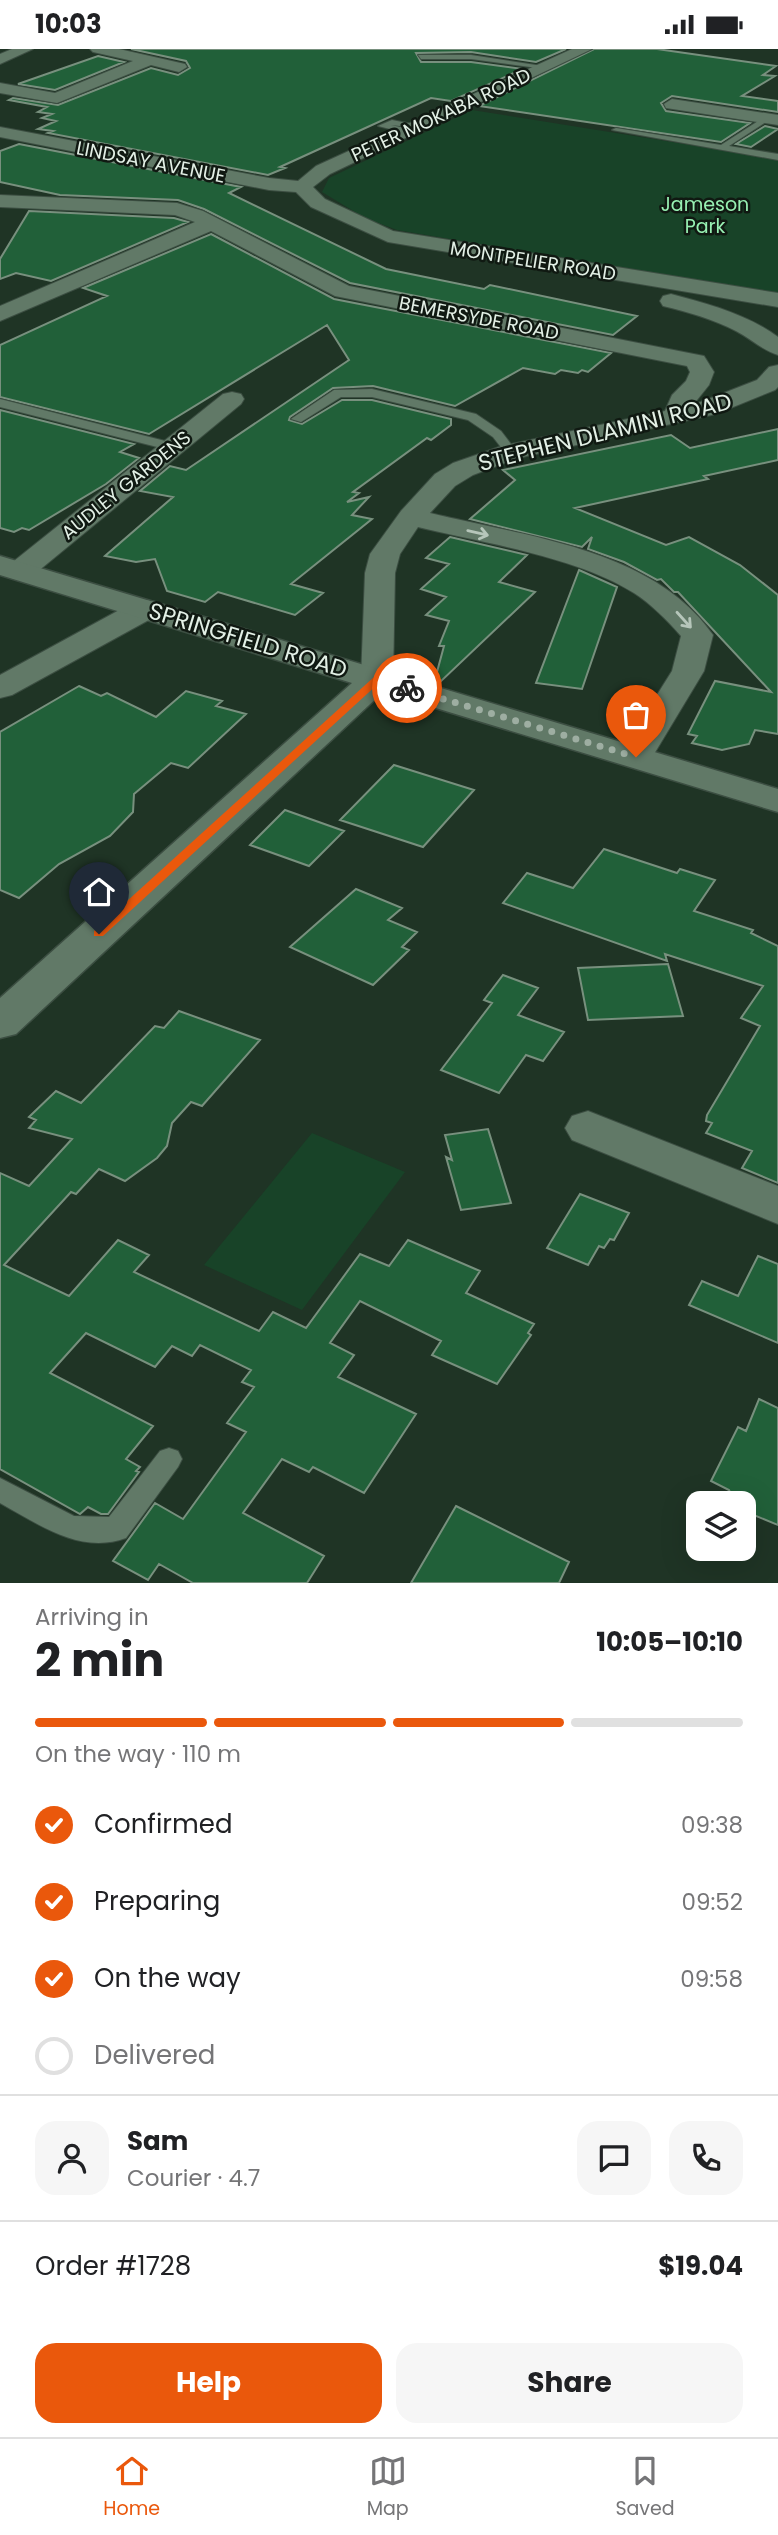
<!DOCTYPE html>
<meta charset="utf-8">
<style>
:root{--surface:#fff;--page:#f6f6f6;--text:#202124;--muted:#757577;--line:#e0e0e0;--accent:#ea580c}
body{margin:0;font-family:Poppins,sans-serif;background:var(--page);color:var(--text);height:100vh;display:flex;flex-direction:column;font-size:26px;white-space:nowrap}
*{box-sizing:border-box;margin:0}
p{font-size:23px;color:var(--muted)}
.icon{flex:none;width:38px;height:38px;fill:none;stroke:currentColor;stroke-width:2;stroke-linecap:round;stroke-linejoin:round}
.map{position:relative;height:1534px;overflow:hidden}
.side{display:flex;flex-direction:column;background:var(--surface);flex:1}
.side>*{flex:none}
.fabs{position:absolute;left:686px;top:1442px;display:grid;gap:14px}
.fabs a{display:grid;place-items:center;width:70px;height:70px;border-radius:14px;background:var(--surface);box-shadow:0 7px 28px #0002;font-size:35px}
.pin{position:absolute;display:grid;place-items:center;width:60px;height:60px;color:#fff;margin:-72px -30px;border-radius:50% 50% 50% 0;rotate:-45deg;box-shadow:0 0 7px #0007}
.pin .icon{rotate:45deg}
.courier{position:absolute;display:grid;place-items:center;width:70px;height:70px;margin:-35px;border:5px solid #ea580c;border-radius:50%;background:#fff;color:#222;box-shadow:0 2px 9px #0007}
.head em{font-style:normal;font-weight:700}
.head div{display:flex;flex-direction:column-reverse}
.head{display:flex;align-items:center;justify-content:space-between;height:119px;padding:0 35px}
h1{font-size:46px;font-weight:700;line-height:52px}
.bar{display:grid;grid-template-columns:repeat(4,1fr);gap:10px 7px;align-content:center;height:84px;padding:0 35px}
.bar i{height:9px;border-radius:5px;background:var(--line)}
.bar .current{background:var(--accent)}
.bar p{grid-column:span 4}
.line{display:flex;align-items:center;gap:18px;padding:0 35px;border-top:2px solid var(--line)}
.line div{flex:1}
.round{display:grid;place-items:center;flex:none;width:74px;height:74px;border-radius:21px;background:var(--page)}
ol{padding:0 35px;list-style:none}
li{display:flex;align-items:center;gap:21px;height:77px}
li p{margin-inline-start:auto}
li .icon{padding:7px;border-radius:50%;background:var(--accent);color:#fff;stroke-width:4}
li:last-child{color:var(--muted)}
li i{width:38px;height:38px;border:4px solid var(--line);border-radius:50%}
.cta{display:flex;gap:14px;margin-top:auto;padding:14px 35px}
.cta a{flex:1;height:80px;border-radius:21px;background:var(--accent);color:#fff;font-size:28px;font-weight:700;line-height:80px;text-align:center}
.cta a+a{background:var(--page);color:var(--text)}
.status{display:flex;justify-content:space-between;align-items:center;height:49px;padding:0 35px;background:var(--surface);direction:ltr}
.status svg{height:19px;fill:currentColor}
.dock{display:flex;justify-content:space-around;align-items:center;height:98px;border-top:2px solid var(--line);background:var(--surface);font-size:19px;color:var(--muted)}
.dock a{display:grid;justify-items:center;gap:4px}
.dock .current{color:var(--accent)}
.map>svg:first-child{display:block}
.green{fill:#184328}
.building{fill:#216039;stroke:#78907e;stroke-width:2}
.lines{fill:none;stroke-linecap:round;stroke-linejoin:round}
.lane-casing{stroke:#3c4e42;stroke-width:2}
.street-casing{stroke:#3c4e42;stroke-width:2}
.secondary-casing{stroke:#3c4e42;stroke-width:3}
.lane{fill:#617967;fill-rule:evenodd}
.street{fill:#617967;fill-rule:evenodd}
.secondary{fill:#617967;fill-rule:evenodd}
.oneway{stroke:#b6c6ba}
.route{fill:#ea580c}
.done{stroke:#9eaea2;stroke-width:7;stroke-dasharray:0 12.6}
.labels{text-anchor:middle;dominant-baseline:central;stroke-width:5;stroke-linejoin:round;paint-order:stroke}
.far-street-label{font-size:19px;fill:#e3f0e6;stroke:#101912}
.far-park-label{font-size:19px;fill:#97f0b2;stroke:#101912}
.street-label{font-size:23px;fill:#e3f0e6;stroke:#101912}
</style>
<div class="status"><b>10:03</b><svg viewBox="0 0 49 12"><path d="M0 12V9h3v3zM5 12V6h3v6zM10 12V3h3v9zM15 12V0h3v12zM26 1h20v11H26zM47 4h2v5h-2z"/></svg></div>
<div class="map">
<svg width="778" height="1534" viewBox="0 0 778 1534">
<rect width="100%" height="100%" fill="#1f3425"/>
<path class="green" d="M 472,61 L 778,110 L 778,246 L 397,181 L 365,169 L 322,143 L 329,129 Z
M 312,1084 L 405,1123 L 302,1261 L 204,1216 Z"/>
<path class="building" d="M 131,0 L 566,0 L 536,13 L 471,3 L 416,4 L 421,13 L 471,13 L 523,20 L 451,52 L 431,49 L 280,118 L 285,119 L 268,126 L 48,84 L 53,82 L 38,80 L 56,72 L 42,69 L 52,65 L 38,63 L 47,58 L 9,51 L 13,49 L 58,56 L 151,19 L 178,26 L 190,19 L 186,12 Z
M 594,0 L 657,0 L 776,17 L 763,26 L 775,27 L 742,47 L 778,52 L 778,63 L 672,47 L 661,54 L 666,62 L 750,74 L 721,93 L 479,57 Z
M 98,7 L 124,13 L 55,41 L 18,35 Z
M 765,77 L 778,80 L 751,98 L 736,95 Z
M 19,95 L 241,138 L 229,144 L 386,220 L 484,240 L 490,236 L 637,267 L 613,286 L 350,234 L 204,160 L 178,151 L 60,146 L 0,133 L 0,102 Z
M 29,162 L 174,169 L 188,173 L 51,232 L 16,224 L 0,230 L 0,210 Z
M 211,185 L 334,250 L 611,304 L 588,323 L 582,321 L 578,324 L 561,321 L 555,325 L 523,319 L 455,357 L 373,337 L 333,339 L 290,368 L 289,371 L 302,375 L 342,351 L 372,351 L 451,370 L 451,376 L 431,391 L 427,389 L 353,443 L 359,444 L 347,453 L 369,448 L 352,466 L 372,470 L 291,535 L 323,544 L 295,566 L 218,543 L 205,553 L 167,542 L 155,510 L 136,513 L 105,507 L 173,448 L 140,442 L 170,417 L 186,421 L 349,311 L 327,276 L 149,385 L 0,348 L 0,296 L 107,247 L 83,239 Z
M 0,361 L 134,395 L 120,403 L 139,409 L 106,435 L 29,481 L 22,479 L 14,483 L 0,479 Z
M 778,380 L 778,411 L 704,427 L 708,430 L 575,459 L 666,496 L 689,488 L 740,516 L 778,546 L 778,685 L 755,681 L 749,695 L 722,701 L 692,694 L 697,687 L 688,685 L 715,632 L 771,643 L 678,543 L 674,543 L 661,530 L 657,531 L 624,513 L 588,500 L 592,488 L 582,498 L 470,470 L 515,431 L 503,421 L 671,386 L 690,399 Z
M 450,488 L 527,506 L 499,533 L 535,543 L 438,635 L 434,634 L 444,597 L 439,597 L 449,572 L 426,566 L 446,548 L 421,540 L 449,515 L 426,509 Z
M 579,521 L 617,538 L 582,640 L 536,634 Z
M 79,637 L 101,647 L 107,644 L 156,668 L 186,642 L 222,652 L 216,657 L 246,665 L 188,719 L 171,714 L 134,745 L 133,763 L 110,787 L 59,815 L 19,849 L 0,841 L 0,683 Z
M 394,716 L 474,741 L 423,798 L 340,771 Z
M 285,761 L 344,782 L 309,817 L 250,796 Z
M 604,800 L 677,824 L 680,820 L 715,831 L 694,862 L 753,881 L 751,884 L 778,897 L 778,1134 L 742,1119 L 752,1102 L 706,1084 L 712,1074 L 706,1072 L 707,1066 L 760,977 L 741,969 L 763,937 L 665,905 L 667,912 L 503,854 L 527,824 L 573,839 Z
M 356,840 L 402,859 L 388,871 L 417,883 L 402,898 L 409,901 L 373,936 L 290,898 Z
M 668,915 L 683,967 L 588,971 L 578,919 Z
M 503,926 L 538,939 L 518,966 L 564,983 L 543,1012 L 526,1006 L 499,1044 L 441,1021 L 492,954 L 484,951 Z
M 179,962 L 260,991 L 202,1057 L 191,1053 L 172,1074 L 167,1097 L 157,1109 L 125,1132 L 99,1120 L 76,1145 L 71,1143 L 4,1216 L 69,1247 L 118,1191 L 149,1206 L 134,1223 L 259,1282 L 273,1263 L 306,1279 L 360,1205 L 389,1217 L 408,1191 L 480,1222 L 466,1244 L 534,1275 L 528,1284 L 531,1286 L 497,1335 L 432,1306 L 441,1292 L 360,1252 L 330,1294 L 354,1306 L 338,1328 L 416,1365 L 364,1444 L 313,1418 L 309,1423 L 282,1410 L 243,1464 L 324,1507 L 307,1534 L 193,1534 L 159,1515 L 148,1531 L 113,1512 L 155,1454 L 183,1470 L 246,1383 L 227,1374 L 254,1338 L 242,1333 L 251,1321 L 200,1296 L 192,1307 L 172,1297 L 155,1318 L 86,1284 L 50,1324 L 153,1377 L 126,1410 L 140,1418 L 136,1422 L 139,1423 L 108,1465 L 101,1465 L 88,1458 L 80,1465 L 0,1420 L 0,1124 L 29,1137 L 72,1090 L 29,1079 L 36,1071 L 29,1068 L 56,1042 L 81,1054 L 155,977 L 164,979 Z
M 488,1080 L 511,1154 L 461,1161 L 446,1108 L 452,1111 L 445,1086 Z
M 580,1145 L 629,1164 L 614,1191 L 610,1190 L 604,1199 L 599,1197 L 588,1216 L 547,1199 Z
M 758,1207 L 778,1215 L 778,1294 L 689,1256 L 702,1232 L 738,1247 Z
M 759,1350 L 778,1359 L 778,1476 L 744,1462 L 744,1454 L 735,1454 L 729,1441 L 711,1432 L 738,1378 L 746,1382 Z
M 456,1457 L 569,1513 L 559,1534 L 411,1534 Z"/>
<g class="lines">
<defs>
<path id="lane" d="M 418,6 L 471,6 L 549,18 L 545,20 L 471,10 L 421,10 Z
M 766,67 L 769,71 L 729,97 L 778,105 L 778,111 L 612,81 L 616,79 L 721,96 Z
M 392,71 L 422,77 L 418,79 L 391,76 L 409,80 L 406,84 L 378,77 Z
M 372,340 L 476,365 L 501,382 L 517,403 L 511,407 L 507,406 L 493,388 L 468,371 L 372,348 L 341,348 L 301,373 L 291,370 L 334,341 Z
M 0,350 L 177,395 L 179,398 L 173,402 L 0,358 Z
M 169,1399 L 178,1402 L 182,1410 L 178,1418 L 126,1489 C 80,1506 38,1475 0,1454 L 0,1429 L 74,1467 L 109,1468 L 160,1402 Z"/>
<path id="street" d="M 12,0 L 33,0 L 0,15 L 0,5 Z
M 90,0 L 119,0 L 185,15 L 187,18 L 179,23 L 151,16 L 57,54 L 0,44 L 0,34 L 55,44 L 133,12 L 93,3 Z
M 572,0 L 592,0 L 330,125 L 313,138 L 325,150 L 393,182 L 778,244 L 778,258 L 388,193 L 311,158 L 296,143 L 269,141 L 0,88 L 0,78 L 269,129 L 298,132 L 316,117 Z
M 672,50 L 778,66 L 778,76 L 666,59 L 664,55 Z
M 0,146 L 177,154 L 203,162 L 349,237 L 704,307 L 714,323 L 709,336 L 693,356 L 757,331 L 769,318 L 778,316 L 778,338 L 775,341 L 716,365 L 518,409 L 473,426 L 455,437 L 430,464 C 524,487 654,500 713,586 L 704,622 L 648,715 L 636,719 L 624,715 L 618,708 L 672,622 L 681,587 C 667,571 651,555 634,544 C 577,508 484,494 418,478 L 400,505 L 395,524 L 393,630 L 389,637 L 377,640 L 365,637 L 361,630 L 365,524 L 370,505 L 401,462 L 435,425 L 453,414 L 502,397 L 665,362 L 672,346 L 686,332 L 690,323 L 687,317 L 335,247 L 211,182 L 0,272 L 0,257 L 195,173 L 175,166 L 0,158 Z
M 671,245 C 708,255 747,265 778,288 L 778,306 C 763,302 750,289 736,282 C 713,270 688,263 663,257 L 660,252 L 663,247 Z
M 232,343 L 241,345 L 244,350 L 241,355 L 31,528 L 20,531 L 9,528 L 5,522 L 9,516 L 223,345 Z
M 145,551 L 156,553 L 160,560 L 156,567 L 12,646 L 0,649 L 0,626 L 134,553 Z
M 588,1062 L 778,1137 L 778,1175 L 572,1091 L 565,1079 L 572,1067 Z"/>
<path id="secondary" d="M 0,507 L 778,740 L 778,763 L 383,643 L 16,985 L 0,989 L 0,949 L 352,634 L 0,526 Z"/>
</defs>
<use href="#lane" class="lane-casing"/>
<use href="#street" class="street-casing"/>
<use href="#secondary" class="secondary-casing"/>
<use href="#lane" class="lane"/>
<use href="#street" class="street"/>
<use href="#secondary" class="secondary"/>
</g>
<defs><path id="oneway-shaft" d="M-6 0H5M1.5-3L5.5 0L1.5 3" fill="none" stroke-width="1.6" stroke-linecap="round" stroke-linejoin="round" transform="scale(1.75)"/></defs>
<g class="oneway">
<use href="#oneway-shaft" transform="translate(478 484) rotate(13)"/>
<use href="#oneway-shaft" transform="translate(684 571) rotate(48)"/>
</g>
<path class="route" d="M 374,628 L 412,639 L 407,642 L 379,634 L 103,887 L 94,887 L 94,882 Z"/>
<g class="lines">
<path class="done" d="M 407,639 L 636,708"/>
</g>
<g class="labels">
<g class="far-street-label">
<text transform="translate(441 66) rotate(-25)">PETER MOKABA ROAD</text>
<text transform="translate(151 113) rotate(11)">LINDSAY AVENUE</text>
<text transform="translate(533 212) rotate(9)">MONTPELIER ROAD</text>
<text transform="translate(479 269) rotate(11)">BEMERSYDE ROAD</text>
<text transform="translate(126 436) rotate(-39)">AUDLEY GARDENS</text>
</g>
<g class="far-park-label">
<text x="705" y="155">Jameson<tspan x="705" dy="22">Park</tspan></text>
</g>
<g class="street-label">
<text transform="translate(605 383) rotate(-14)">STEPHEN DLAMINI ROAD</text>
<text transform="translate(248 591) rotate(17)">SPRINGFIELD ROAD</text>
</g>
</g>
</svg>
<div class="fabs">
<a><svg class="icon" aria-label="layers" viewBox="0 0 24 24"><path d="M12 4l9 5-9 5-9-5zM3 14l9 5 9-5"/></svg></a>
</div>
<div class="pin" style="left:636px;top:708px;background:#ea580c"><svg class="icon" aria-label="bag" viewBox="0 0 24 24"><path d="M5 8h14l-1 12H6zM9 8a3 3 0 0 1 6 0"/></svg></div>
<div class="pin" style="left:99px;top:885px;background:#1f2937"><svg class="icon" aria-label="home" viewBox="0 0 24 24"><path d="M3 11l9-7 9 7M6 9v11h12V9"/></svg></div>
<div class="courier" style="left:407px;top:639px"><svg class="icon" aria-label="bike" viewBox="0 0 24 24"><circle cx="6" cy="16" r="4"/><circle cx="18" cy="16" r="4"/><path d="M6 16l4-8h5l3 8M10 8l3 8H6M13 5h3"/></svg></div>
</div>
<section class="side">
<div class="head"><div><h1>2 min</h1><p>Arriving in</p></div><em>10:05–10:10</em></div>
<div class="bar"><i class="current"></i><i class="current"></i><i class="current"></i><i></i><p>On the way · 110 m</p></div>
<ol>
<li><svg class="icon" aria-label="check" viewBox="0 0 24 24"><path d="M5 12l5 5 9-10"/></svg>Confirmed<p>09:38</p></li>
<li><svg class="icon" aria-label="check" viewBox="0 0 24 24"><path d="M5 12l5 5 9-10"/></svg>Preparing<p>09:52</p></li>
<li><svg class="icon" aria-label="check" viewBox="0 0 24 24"><path d="M5 12l5 5 9-10"/></svg>On the way<p>09:58</p></li>
<li><i></i>Delivered</li>
</ol>
<div class="line" style="height:126px"><a class="round"><svg class="icon" aria-label="person" viewBox="0 0 24 24"><circle cx="12" cy="8" r="4"/><path d="M4 21q1-7 8-7t8 7"/></svg></a><div><b>Sam</b><p>Courier · 4.7</p></div><a class="round"><svg class="icon" aria-label="chat" viewBox="0 0 24 24"><path d="M4 5h16v11H9l-5 4z"/></svg></a><a class="round"><svg class="icon" aria-label="phone" viewBox="0 0 24 24"><path d="M5 4h4l2 5-3 2q2 4 5 5l2-3 5 2v4C11 20 4 13 5 4z"/></svg></a></div>
<div class="line" style="height:91px"><div>Order #1728</div><b>$19.04</b></div>
<div class="cta"><a>Help</a><a>Share</a></div>
</section>
<nav class="dock">
<a class="current"><svg class="icon" aria-label="home" viewBox="0 0 24 24"><path d="M3 11l9-7 9 7M6 9v11h12V9"/></svg>Home</a>
<a><svg class="icon" aria-label="map" viewBox="0 0 24 24"><path d="M3 6l6-2 6 2 6-2v14l-6 2-6-2-6 2zM9 4v14M15 6v14"/></svg>Map</a>
<a><svg class="icon" aria-label="saved" viewBox="0 0 24 24"><path d="M7 4h10v16l-5-4-5 4z"/></svg>Saved</a>
</nav>
